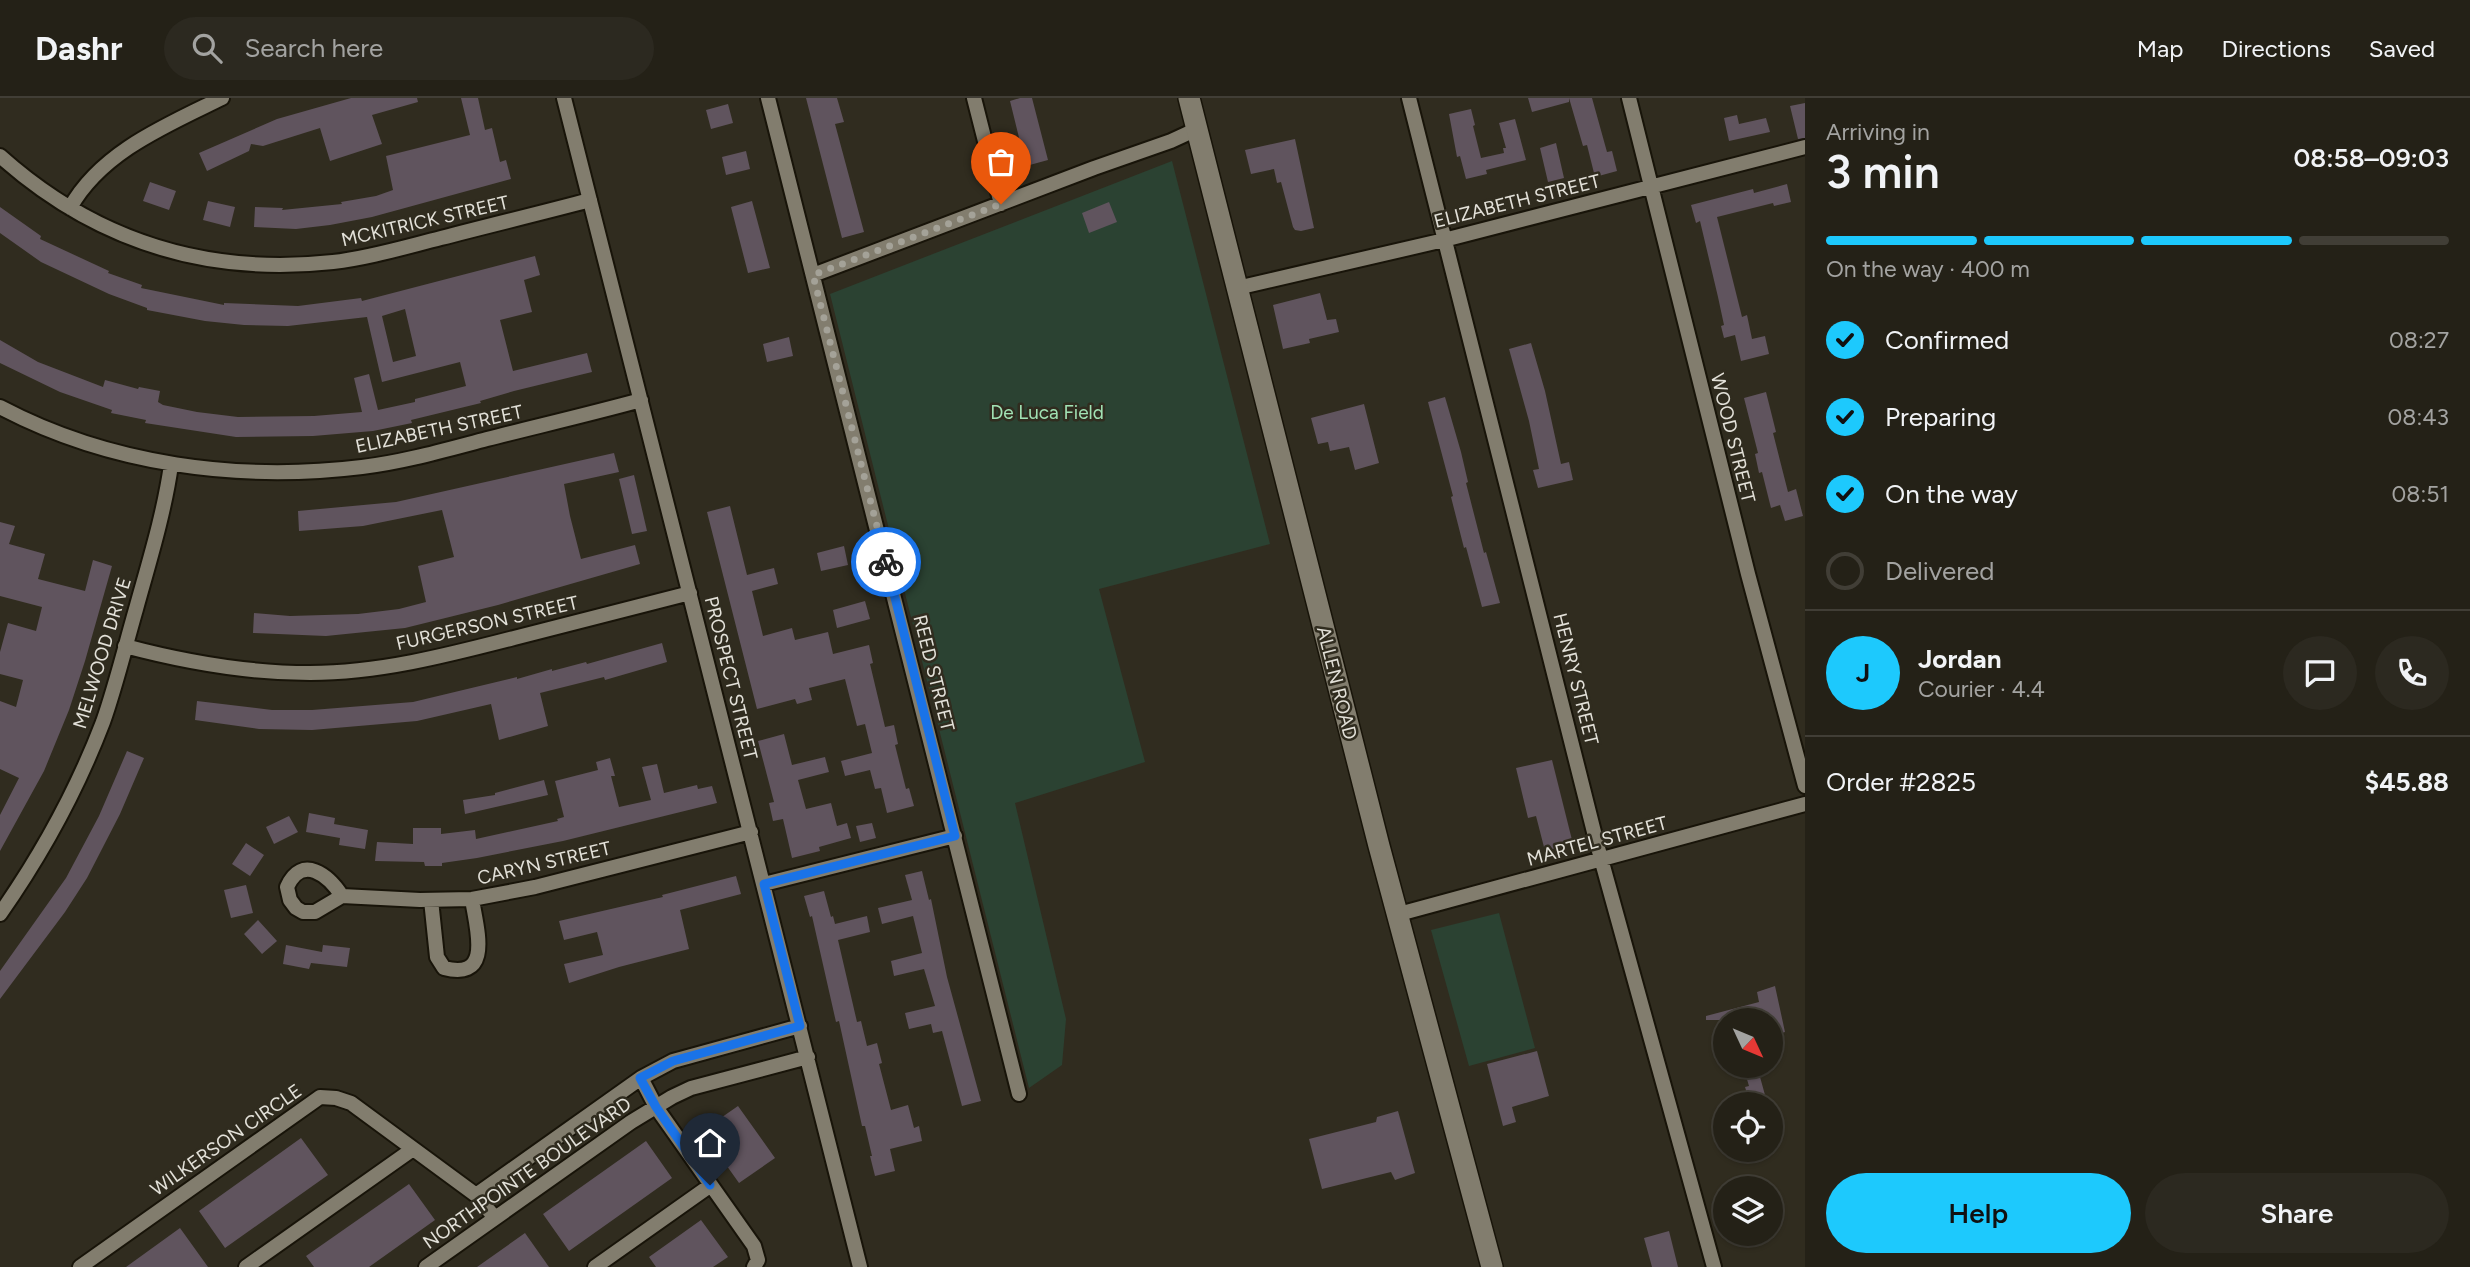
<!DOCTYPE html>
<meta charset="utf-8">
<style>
:root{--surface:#242117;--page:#2c2920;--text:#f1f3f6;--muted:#a3a3a1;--line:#413e36;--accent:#1dc9fd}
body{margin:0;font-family:Figtree,sans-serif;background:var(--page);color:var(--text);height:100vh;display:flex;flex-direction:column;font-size:26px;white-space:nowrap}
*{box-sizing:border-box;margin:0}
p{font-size:23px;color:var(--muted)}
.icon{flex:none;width:38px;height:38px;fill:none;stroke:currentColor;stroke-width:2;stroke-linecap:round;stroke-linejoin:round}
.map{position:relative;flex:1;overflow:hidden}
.details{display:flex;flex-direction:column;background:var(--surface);width:665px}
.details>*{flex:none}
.needle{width:46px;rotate:134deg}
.buttons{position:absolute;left:1713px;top:910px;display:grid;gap:14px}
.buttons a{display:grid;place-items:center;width:70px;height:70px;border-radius:50%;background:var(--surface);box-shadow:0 2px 5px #0004,0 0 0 2px var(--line);font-size:35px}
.pin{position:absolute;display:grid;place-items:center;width:60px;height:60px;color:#fff;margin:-72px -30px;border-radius:50% 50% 50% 0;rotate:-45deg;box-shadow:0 0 7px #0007}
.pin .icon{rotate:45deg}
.courier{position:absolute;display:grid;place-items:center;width:70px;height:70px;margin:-35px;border:5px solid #1a73e8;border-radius:50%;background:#fff;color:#222;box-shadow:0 2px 9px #0007}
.headline em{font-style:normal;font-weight:600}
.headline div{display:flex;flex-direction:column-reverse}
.headline{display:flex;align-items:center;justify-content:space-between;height:119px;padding:0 21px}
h1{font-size:46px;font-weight:600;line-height:52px}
.bar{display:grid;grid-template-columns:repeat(4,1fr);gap:10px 7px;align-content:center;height:84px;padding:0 21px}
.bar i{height:9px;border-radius:5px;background:var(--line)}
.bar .current{background:var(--accent)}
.bar p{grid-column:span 4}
.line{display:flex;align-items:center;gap:18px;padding:0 21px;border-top:2px solid var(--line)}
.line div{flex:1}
.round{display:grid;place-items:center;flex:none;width:74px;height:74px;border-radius:37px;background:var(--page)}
ol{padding:0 21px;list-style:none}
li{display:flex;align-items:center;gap:21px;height:77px}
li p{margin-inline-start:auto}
li .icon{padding:7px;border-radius:50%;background:var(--accent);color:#111;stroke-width:4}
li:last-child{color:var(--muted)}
li i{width:38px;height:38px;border:4px solid var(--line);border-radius:50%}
.cta{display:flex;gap:14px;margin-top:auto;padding:14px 21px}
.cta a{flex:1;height:80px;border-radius:42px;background:var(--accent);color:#111;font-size:28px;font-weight:600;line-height:80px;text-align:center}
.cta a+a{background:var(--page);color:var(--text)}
header{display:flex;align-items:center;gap:42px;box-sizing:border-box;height:98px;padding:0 35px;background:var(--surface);border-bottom:2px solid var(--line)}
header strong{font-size:33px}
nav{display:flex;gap:38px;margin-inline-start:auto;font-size:24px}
.search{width:490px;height:63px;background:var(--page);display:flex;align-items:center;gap:18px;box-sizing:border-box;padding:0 24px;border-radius:38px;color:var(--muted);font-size:26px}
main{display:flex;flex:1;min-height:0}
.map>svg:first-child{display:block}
.green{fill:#2b4232}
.building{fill:#60545e;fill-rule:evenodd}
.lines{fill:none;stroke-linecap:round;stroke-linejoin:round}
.minor-casing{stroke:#181409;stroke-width:18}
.secondary-casing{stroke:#181409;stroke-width:24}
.minor{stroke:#827d6e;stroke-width:14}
.secondary{stroke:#827d6e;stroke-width:21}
.done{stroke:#a4a298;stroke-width:7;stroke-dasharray:0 12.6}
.route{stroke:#1a73e8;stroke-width:9}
.labels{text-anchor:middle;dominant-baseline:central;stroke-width:5;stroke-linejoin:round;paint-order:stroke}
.street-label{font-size:19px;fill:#e3e1d9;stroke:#302c1f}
.park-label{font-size:19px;fill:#a1e2b4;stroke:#302c1f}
</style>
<header>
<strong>Dashr</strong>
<div class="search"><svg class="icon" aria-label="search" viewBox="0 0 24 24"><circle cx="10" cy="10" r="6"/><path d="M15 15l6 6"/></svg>Search here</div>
<nav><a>Map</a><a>Directions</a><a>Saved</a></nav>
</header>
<main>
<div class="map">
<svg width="1805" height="1169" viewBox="0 0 1805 1169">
<rect width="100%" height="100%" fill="#302c1f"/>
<path class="green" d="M 1172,63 L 1270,446 L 1099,491 L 1145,664 L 1015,705 L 1066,921 L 1062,967 L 1029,990 L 830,196 Z
M 1499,815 L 1535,950 L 1469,968 L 1431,832 Z"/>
<path class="building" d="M 351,0 L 417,0 L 418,4 L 372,17 L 382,46 L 330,63 L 320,30 L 263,48 L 251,46 L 249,53 L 207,73 L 199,55 L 277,21 Z
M 461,0 L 478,0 L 485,32 L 492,30 L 500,64 L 506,62 L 511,81 L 372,119 L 330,127 L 296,131 L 254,129 L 255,109 L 283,110 L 282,112 L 342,106 L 341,104 L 376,98 L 393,92 L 386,58 L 470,37 Z
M 806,0 L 837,0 L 844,24 L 835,26 L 864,134 L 842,140 Z
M 1020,0 L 1032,0 L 1048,62 L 1026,68 L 1010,3 Z
M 1528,0 L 1569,0 L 1569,4 L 1532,14 Z
M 1569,0 L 1592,0 L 1607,54 L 1612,53 L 1617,73 L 1595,79 L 1587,47 L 1583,48 Z
M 1805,5 L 1805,40 L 1798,41 L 1790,8 Z
M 728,6 L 733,25 L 711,31 L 706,12 Z
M 1471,11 L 1475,27 L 1473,28 L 1481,60 L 1504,55 L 1503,50 L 1506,50 L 1499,25 L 1515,21 L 1526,62 L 1486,72 L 1487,76 L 1466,81 L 1460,58 L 1457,59 L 1449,16 Z
M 1737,17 L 1739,26 L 1766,20 L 1770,34 L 1729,43 L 1724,20 Z
M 1295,41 L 1314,130 L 1301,133 L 1295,132 L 1293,129 L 1281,84 L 1277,85 L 1274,71 L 1251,76 L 1245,52 Z
M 1556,45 L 1564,80 L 1548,84 L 1540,50 Z
M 746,53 L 750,71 L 726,77 L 722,59 Z
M 150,84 L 176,93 L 169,112 L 143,103 Z
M 1787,86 L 1791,104 L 1774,108 L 1773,105 L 1717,119 L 1742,219 L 1747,217 L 1752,241 L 1765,238 L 1769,256 L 1741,263 L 1735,237 L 1724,240 L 1721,228 L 1724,227 L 1718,199 L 1700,123 L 1696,125 L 1691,107 L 1753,91 L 1754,95 Z
M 208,103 L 235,109 L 230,129 L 203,122 Z
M 752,103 L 770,170 L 748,175 L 731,109 Z
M 1109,104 L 1117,124 L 1089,135 L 1082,115 Z
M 0,109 L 41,138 L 40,141 L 109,173 L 108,175 L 142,187 L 141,190 L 224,207 L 224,205 L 298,208 L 361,200 L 362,203 L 535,158 L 540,177 L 524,182 L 532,214 L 500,222 L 513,273 L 587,255 L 592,274 L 514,293 L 480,303 L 481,305 L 411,322 L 412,325 L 373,333 L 313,338 L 236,339 L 145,325 L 146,322 L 111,315 L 112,312 L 60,294 L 0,265 L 0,242 L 38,264 L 103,289 L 105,282 L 138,291 L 139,289 L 160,293 L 158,304 L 163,307 L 197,314 L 238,319 L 314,318 L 362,314 L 354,280 L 369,276 L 378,312 L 415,304 L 415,301 L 466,288 L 460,264 L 382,284 L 367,219 L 288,228 L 244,227 L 205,223 L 147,212 L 147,210 L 109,196 L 41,164 L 0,135 ZM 405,211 L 416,258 L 393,264 L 382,218 Z
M 1320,195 L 1327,222 L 1336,221 L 1339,234 L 1309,241 L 1310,245 L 1283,251 L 1273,207 Z
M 789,239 L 793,258 L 767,264 L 763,246 Z
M 1531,245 L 1545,293 L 1561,366 L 1569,364 L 1573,382 L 1538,390 L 1533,372 L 1539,371 L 1529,323 L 1509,251 Z
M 1766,294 L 1776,334 L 1773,335 L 1788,394 L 1796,391 L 1803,418 L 1785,423 L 1780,407 L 1771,410 L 1762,374 L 1759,375 L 1755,356 L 1758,355 L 1744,300 Z
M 1445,299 L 1461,354 L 1468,384 L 1466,385 L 1484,455 L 1486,454 L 1500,505 L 1482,509 L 1466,449 L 1464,450 L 1451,399 L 1453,398 L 1428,304 Z
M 1364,306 L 1379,365 L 1355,372 L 1349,349 L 1330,353 L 1328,344 L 1318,346 L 1311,320 Z
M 614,355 L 619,374 L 564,386 L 570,418 L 581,461 L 635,447 L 640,466 L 498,507 L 405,530 L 326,538 L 253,535 L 254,515 L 290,518 L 358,516 L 399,511 L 426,504 L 418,468 L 454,459 L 442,412 L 363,428 L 299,433 L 298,413 L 396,404 Z
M 634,377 L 647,433 L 632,436 L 619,381 Z
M 730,408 L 747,477 L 774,470 L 778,486 L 752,493 L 763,538 L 792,530 L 795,542 L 828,534 L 833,556 L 869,547 L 873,565 L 870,566 L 885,629 L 894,627 L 898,646 L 895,647 L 906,691 L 909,690 L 914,708 L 887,715 L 881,690 L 875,691 L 870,672 L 845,678 L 841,663 L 872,655 L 865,626 L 857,628 L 845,581 L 809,590 L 812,602 L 797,606 L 795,601 L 757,611 L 707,414 Z
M 0,424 L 15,428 L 9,446 L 45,456 L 38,481 L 85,493 L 93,462 L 112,468 L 85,563 L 69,612 L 44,673 L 0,753 L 0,717 L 19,680 L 0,671 L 0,603 L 16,609 L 23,582 L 0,576 L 0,554 L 8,525 L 36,533 L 42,509 L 0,498 Z
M 844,448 L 848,467 L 821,473 L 817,455 Z
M 865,503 L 870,521 L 837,530 L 833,512 Z
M 662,545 L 667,564 L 605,582 L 604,579 L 540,595 L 548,628 L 499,642 L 491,606 L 417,623 L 312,632 L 259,631 L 195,622 L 197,603 L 272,612 L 312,612 L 413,604 L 517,579 L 517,581 L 552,571 L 552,573 L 586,564 L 587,566 Z
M 784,636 L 792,667 L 825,659 L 829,674 L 798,682 L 806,711 L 831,705 L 837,728 L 847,725 L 851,740 L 819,749 L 820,753 L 792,760 L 783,721 L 773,723 L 769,705 L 774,704 L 758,643 Z
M 127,653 L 144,660 L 120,716 L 87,780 L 65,814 L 0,901 L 0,873 L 66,780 L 99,718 Z
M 610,660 L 615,678 L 611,678 L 619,709 L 651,702 L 642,669 L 657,666 L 664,695 L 697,687 L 698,691 L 712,688 L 717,705 L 563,743 L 477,760 L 442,765 L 442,768 L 425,768 L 424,764 L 375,763 L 377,744 L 413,746 L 413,730 L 441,730 L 441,736 L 475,732 L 476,741 L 558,723 L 557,721 L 564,719 L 555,683 L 598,672 L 596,664 Z
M 1552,662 L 1573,746 L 1545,753 L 1536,718 L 1528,720 L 1516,670 Z
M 544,682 L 548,697 L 465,716 L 463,702 L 495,697 L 495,695 Z
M 309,715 L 335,720 L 334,726 L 368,732 L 365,751 L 339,747 L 340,740 L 306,734 Z
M 289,718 L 298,734 L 274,746 L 266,729 Z
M 872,725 L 876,740 L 860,744 L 856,728 Z
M 246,745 L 264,757 L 250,778 L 232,766 Z
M 922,773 L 929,802 L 931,801 L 947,879 L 981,1003 L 962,1008 L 942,933 L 933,935 L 931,926 L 909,931 L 905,915 L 935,908 L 924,871 L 894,878 L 891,863 L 922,855 L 913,818 L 882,826 L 878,810 L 912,802 L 905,777 Z
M 736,778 L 741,796 L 680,812 L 689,851 L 619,869 L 569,885 L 564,866 L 603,857 L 597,834 L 564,842 L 559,823 L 663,799 L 662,797 Z
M 246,787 L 253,815 L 231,820 L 224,792 Z
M 824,793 L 831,819 L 833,818 L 835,826 L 867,818 L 870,834 L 838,842 L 857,924 L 861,923 L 867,948 L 877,945 L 882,965 L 879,966 L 891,1012 L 908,1007 L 914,1030 L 919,1028 L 922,1043 L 890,1051 L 895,1073 L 875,1078 L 870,1058 L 872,1058 L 865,1028 L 862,1028 L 839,923 L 836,924 L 812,818 L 810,819 L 804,798 Z
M 258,822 L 277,843 L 262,856 L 244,836 Z
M 286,847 L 322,854 L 323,847 L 350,850 L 347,869 L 311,865 L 309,871 L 283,866 Z
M 1775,888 L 1785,934 L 1771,938 L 1771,922 L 1706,922 L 1706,918 L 1759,904 L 1757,894 Z
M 1537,953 L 1549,998 L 1512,1009 L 1516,1024 L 1503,1028 L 1487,966 Z
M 1743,968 L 1757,968 L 1765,997 L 1749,1002 L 1745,989 L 1749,988 Z
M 738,1008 L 775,1060 L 739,1085 L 702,1033 Z
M 1398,1013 L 1415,1075 L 1395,1082 L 1391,1074 L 1322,1091 L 1309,1041 L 1376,1024 L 1377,1019 Z
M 301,1040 L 328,1077 L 225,1150 L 199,1113 Z
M 646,1043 L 672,1080 L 569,1153 L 543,1116 Z
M 409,1086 L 435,1122 L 369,1169 L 314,1169 L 306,1158 Z
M 701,1122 L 728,1159 L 713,1169 L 656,1169 L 649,1159 Z
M 180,1130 L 208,1169 L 126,1169 Z
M 1669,1133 L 1678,1169 L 1652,1169 L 1644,1140 Z
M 525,1135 L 549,1169 L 477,1169 Z"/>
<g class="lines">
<defs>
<path id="minor" d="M 564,0 L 860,1169
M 768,0 L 1019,996
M 974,0 L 1001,106
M 1409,0 L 1597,746 L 1714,1169
M 1629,0 L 1748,476 L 1805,688
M 0,58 C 95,143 205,178 333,164 C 369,160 405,149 441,140 C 491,127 541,115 590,102
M 70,110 C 101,54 167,27 222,0
M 813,177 L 1094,70 L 1171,43 L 1197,31
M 1237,190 L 1444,142 L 1805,49
M 0,309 C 110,367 239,384 362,369 C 404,364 445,352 487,341 C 538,328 590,316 641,302
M 125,548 C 185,564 247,575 310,575 C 379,575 448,557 514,540 C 573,525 631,510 690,495
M 764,786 L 955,738
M 342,798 C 329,778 302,755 287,789 L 290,802 L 296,810 L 303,814 L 315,814 L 342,798 L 420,802 L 472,801 L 535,789 L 751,734
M 431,802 L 437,859 L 444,870 C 494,883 476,829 472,801
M 0,816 C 42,756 77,692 103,624 C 116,587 125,549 136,511 C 149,464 164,416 171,367
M 1399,816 L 1805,706
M 641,980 L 656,1009 L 754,1148 L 758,1162 L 754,1169
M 476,1097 L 641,980 L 673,963 L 800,928
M 80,1169 L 320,999 L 336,1000 L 351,1005 L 476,1097 L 495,1120
M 246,1169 L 413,1051
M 426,1169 L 631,1024 L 672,999 L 691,990 L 808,959
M 595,1169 L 711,1087"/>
<path id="secondary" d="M 1189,0 L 1379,748 L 1492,1169"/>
</defs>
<use href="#minor" class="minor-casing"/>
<use href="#secondary" class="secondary-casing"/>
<use href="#minor" class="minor"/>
<use href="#secondary" class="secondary"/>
</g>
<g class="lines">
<path class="done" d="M 886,464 L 813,177 L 1001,106"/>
<path class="route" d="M 710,1087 L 656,1009 L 640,980 L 673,963 L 800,928 L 764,786 L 955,738 L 886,464"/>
</g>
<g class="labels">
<g class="street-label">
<text transform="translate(1517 103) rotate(-14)">ELIZABETH STREET</text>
<text transform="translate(425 123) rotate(-13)">MCKITRICK STREET</text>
<text transform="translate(439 331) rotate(-12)">ELIZABETH STREET</text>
<text transform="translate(1733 340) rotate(76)">WOOD STREET</text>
<text transform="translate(487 525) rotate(-13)">FURGERSON STREET</text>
<text transform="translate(102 555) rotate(-73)">MELWOOD DRIVE</text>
<text transform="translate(934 575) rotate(76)">REED STREET</text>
<text transform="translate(731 580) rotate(76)">PROSPECT STREET</text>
<text transform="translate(1576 581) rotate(76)">HENRY STREET</text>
<text transform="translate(1337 585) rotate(76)">ALLEN ROAD</text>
<text transform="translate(1597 743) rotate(-15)">MARTEL STREET</text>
<text transform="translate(544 765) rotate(-13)">CARYN STREET</text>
<text transform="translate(226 1042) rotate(-35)">WILKERSON CIRCLE</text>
<text transform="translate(527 1075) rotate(-35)">NORTHPOINTE BOULEVARD</text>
</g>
<g class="park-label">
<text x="1047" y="314">De Luca Field</text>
</g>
</g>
</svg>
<div class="buttons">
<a><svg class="needle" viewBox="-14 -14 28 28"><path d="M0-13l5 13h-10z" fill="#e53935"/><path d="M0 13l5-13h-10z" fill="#a3a3a1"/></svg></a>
<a><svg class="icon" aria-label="locate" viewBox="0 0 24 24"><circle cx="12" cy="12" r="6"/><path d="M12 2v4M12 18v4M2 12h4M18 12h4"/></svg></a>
<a><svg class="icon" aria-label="layers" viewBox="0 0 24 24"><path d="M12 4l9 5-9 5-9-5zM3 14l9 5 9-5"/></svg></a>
</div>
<div class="pin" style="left:1001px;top:106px;background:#ea580c"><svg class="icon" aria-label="bag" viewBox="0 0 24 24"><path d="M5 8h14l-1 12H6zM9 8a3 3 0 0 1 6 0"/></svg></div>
<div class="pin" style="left:710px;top:1087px;background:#1f2937"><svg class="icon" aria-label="home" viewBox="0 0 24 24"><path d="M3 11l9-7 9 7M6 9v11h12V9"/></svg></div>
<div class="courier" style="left:886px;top:464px"><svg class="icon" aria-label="bike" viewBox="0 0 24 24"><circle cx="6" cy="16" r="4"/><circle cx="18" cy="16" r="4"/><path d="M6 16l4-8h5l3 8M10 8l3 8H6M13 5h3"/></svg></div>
</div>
<section class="details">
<div class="headline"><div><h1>3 min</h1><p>Arriving in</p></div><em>08:58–09:03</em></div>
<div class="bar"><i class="current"></i><i class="current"></i><i class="current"></i><i></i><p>On the way · 400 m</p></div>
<ol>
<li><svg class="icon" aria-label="check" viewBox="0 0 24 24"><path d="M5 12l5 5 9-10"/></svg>Confirmed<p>08:27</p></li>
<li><svg class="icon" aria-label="check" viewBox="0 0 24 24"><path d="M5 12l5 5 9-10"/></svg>Preparing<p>08:43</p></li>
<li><svg class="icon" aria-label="check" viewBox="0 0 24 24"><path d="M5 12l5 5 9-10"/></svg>On the way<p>08:51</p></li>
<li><i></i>Delivered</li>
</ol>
<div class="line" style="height:126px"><b class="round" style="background:var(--accent);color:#111">J</b><div><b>Jordan</b><p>Courier · 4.4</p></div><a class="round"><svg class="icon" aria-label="chat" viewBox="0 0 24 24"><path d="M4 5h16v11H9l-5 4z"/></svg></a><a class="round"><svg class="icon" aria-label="phone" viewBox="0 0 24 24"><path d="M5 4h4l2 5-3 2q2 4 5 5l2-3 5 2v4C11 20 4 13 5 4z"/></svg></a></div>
<div class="line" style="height:91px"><div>Order #2825</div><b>$45.88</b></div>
<div class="cta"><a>Help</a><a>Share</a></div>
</section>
</main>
